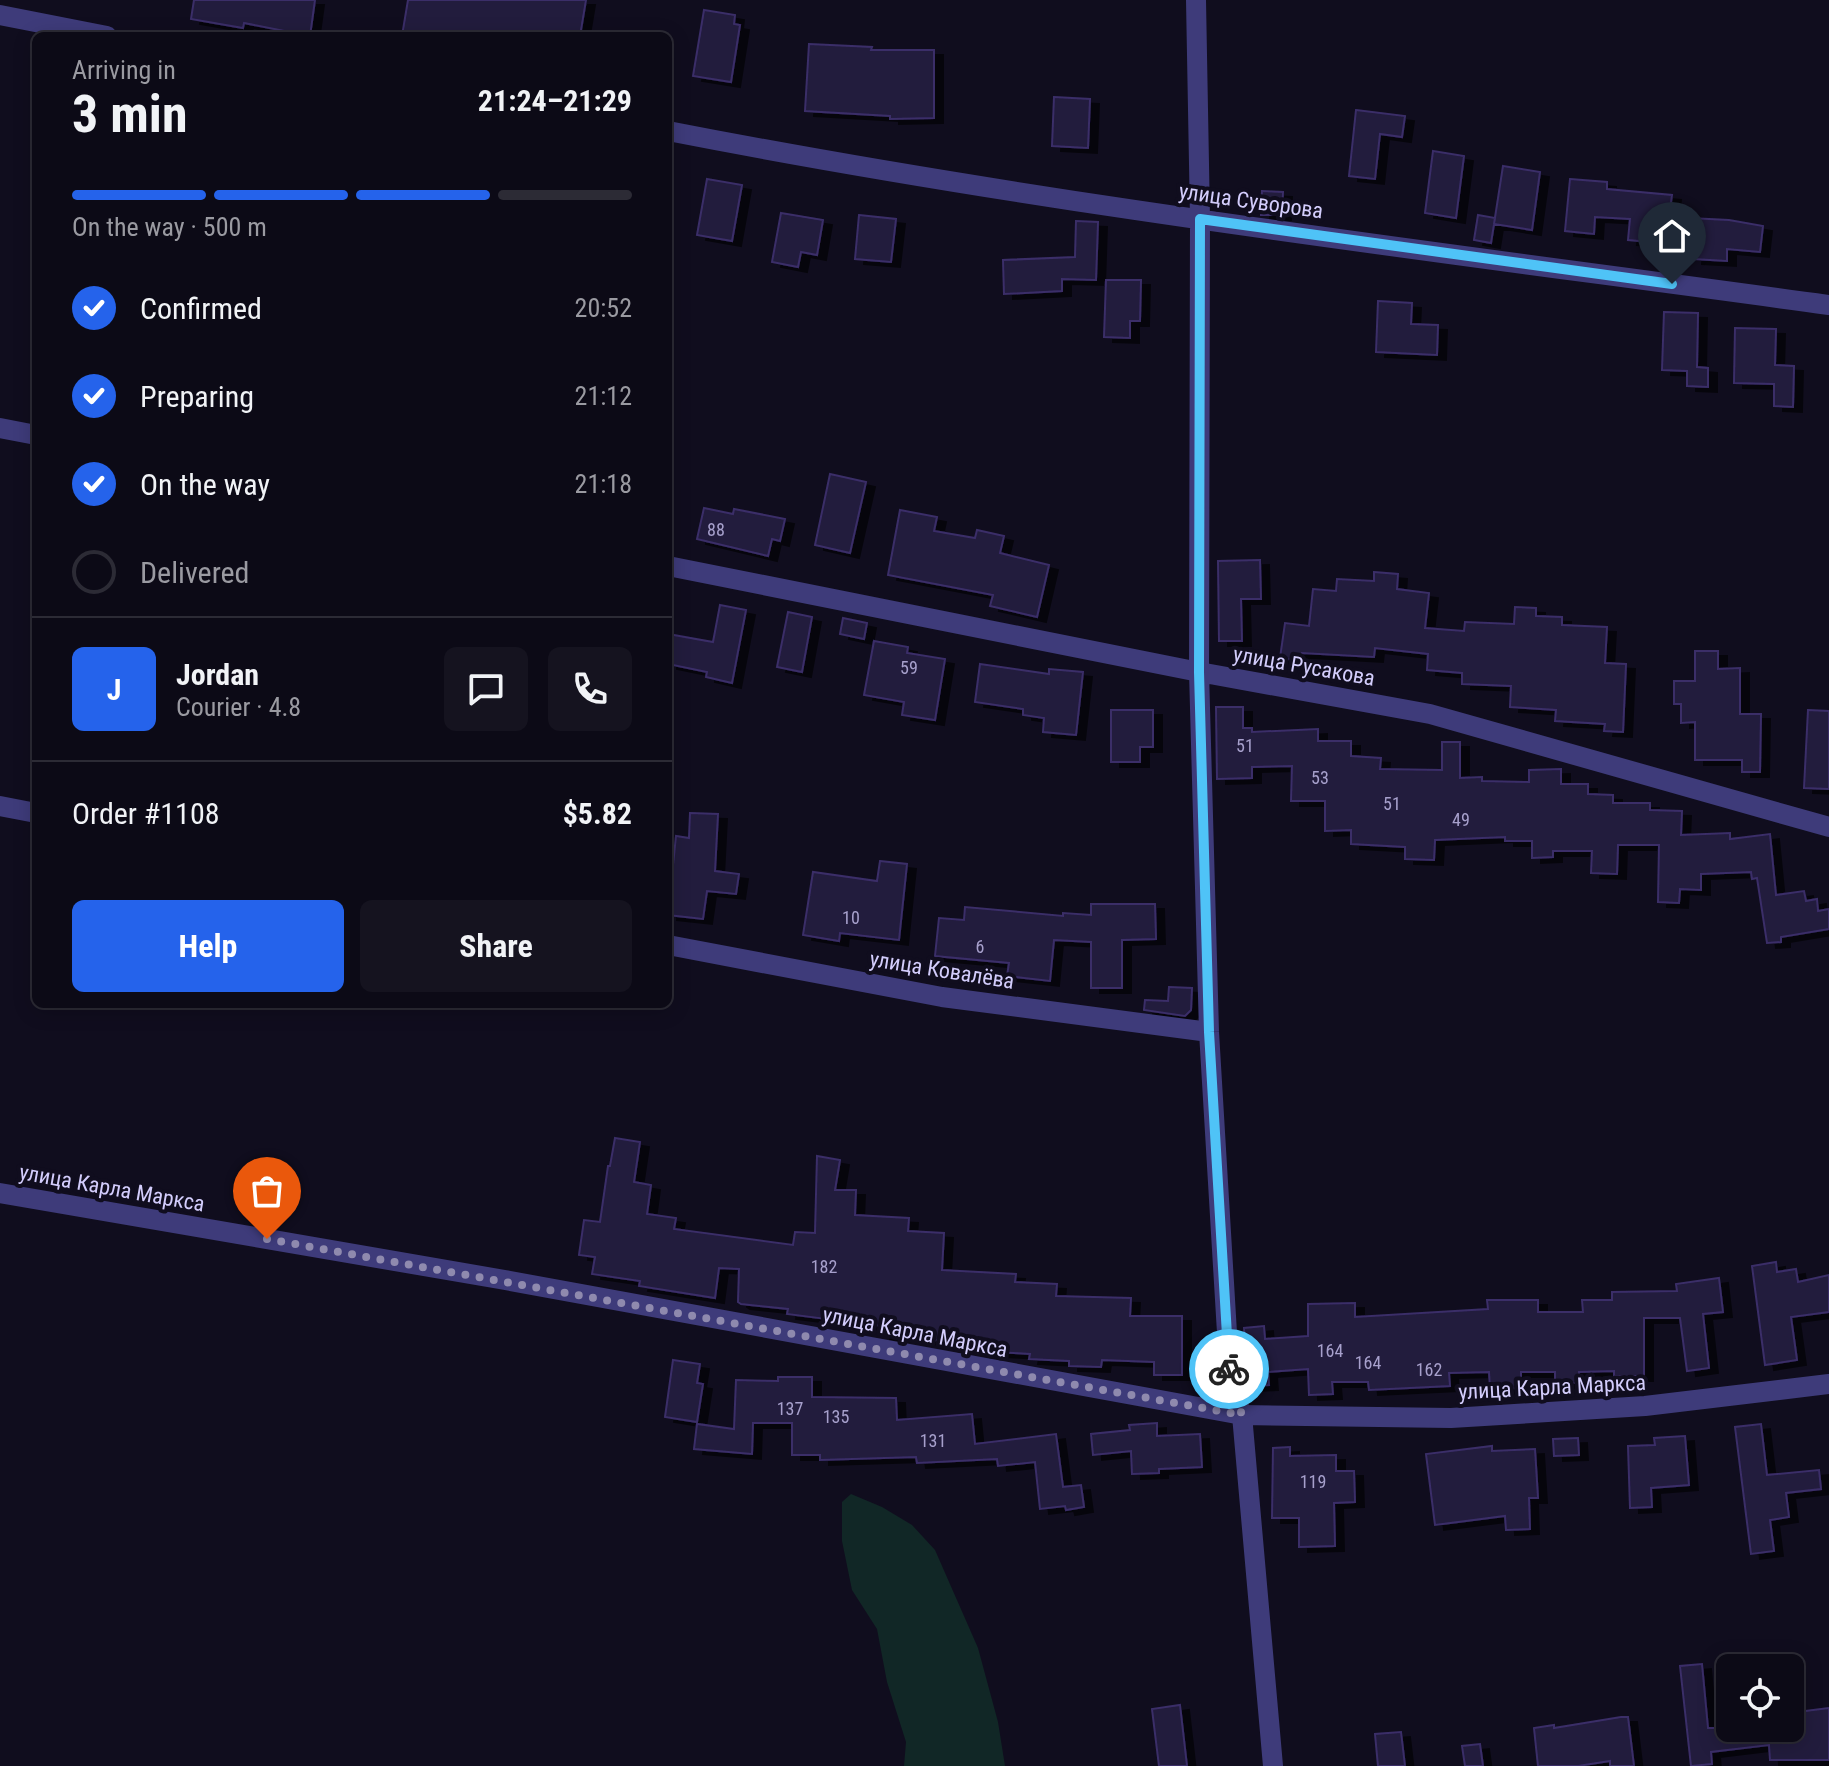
<!DOCTYPE html>
<meta charset="utf-8">
<style>
:root{--surface:#0c0a16;--page:#15131f;--text:#f1f3f6;--muted:#9a9aa1;--line:#2c2b35;--accent:#2563eb}
body{margin:0;font-family:"Roboto Condensed",sans-serif;background:var(--page);color:var(--text);height:100vh;display:flex;flex-direction:column;font-size:30px;white-space:nowrap}
*{box-sizing:border-box;margin:0}
p{font-size:26px;color:var(--muted)}
.icon{flex:none;width:44px;height:44px;fill:none;stroke:currentColor;stroke-width:2;stroke-linecap:round;stroke-linejoin:round}
.map{position:relative;flex:1;overflow:hidden}
.sheet{position:absolute;left:32px;top:32px;width:640px;height:976px;display:flex;flex-direction:column;background:var(--surface);border-radius:12px;box-shadow:0 4px 20px #0003,0 0 0 2px var(--line)}
.sheet>*{flex:none}
.buttons{position:absolute;left:1716px;top:1654px;display:grid;gap:16px}
.buttons a{display:grid;place-items:center;width:88px;height:88px;border-radius:12px;background:var(--surface);box-shadow:0 4px 20px #0003,0 0 0 2px var(--line);font-size:40px}
.pin{position:absolute;display:grid;place-items:center;width:68px;height:68px;color:#fff;margin:-82px -34px;border-radius:50% 50% 50% 0;rotate:-45deg;box-shadow:0 0 8px #0007}
.pin .icon{rotate:45deg}
.courier{position:absolute;display:grid;place-items:center;width:80px;height:80px;margin:-40px;border:6px solid #4fc3f7;border-radius:50%;background:#fff;color:#222;box-shadow:0 2px 10px #0007}
.head em{font-style:normal;font-weight:700}
.head div{display:flex;flex-direction:column-reverse}
.head{display:flex;align-items:center;justify-content:space-between;height:136px;padding:0 40px}
h1{font-size:52px;font-weight:700;line-height:60px}
.bar{display:grid;grid-template-columns:repeat(4,1fr);gap:12px 8px;align-content:center;height:96px;padding:0 40px}
.bar i{height:10px;border-radius:6px;background:var(--line)}
.bar .on{background:var(--accent)}
.bar p{grid-column:span 4}
.line{display:flex;align-items:center;gap:20px;padding:0 40px;border-top:2px solid var(--line)}
.line div{flex:1}
.round{display:grid;place-items:center;flex:none;width:84px;height:84px;border-radius:12px;background:var(--page)}
ol{padding:0 40px;list-style:none}
li{display:flex;align-items:center;gap:24px;height:88px}
li p{margin-inline-start:auto}
li .icon{padding:8px;border-radius:50%;background:var(--accent);color:#fff;stroke-width:4}
li:last-child{color:var(--muted)}
li i{width:44px;height:44px;border:4px solid var(--line);border-radius:50%}
.button{display:flex;gap:16px;margin-top:auto;padding:16px 40px}
.button a{flex:1;height:92px;border-radius:12px;background:var(--accent);color:#fff;font-size:32px;font-weight:700;line-height:92px;text-align:center}
.button a+a{background:var(--page);color:var(--text)}
.map>svg:first-child{display:block}
.green{fill:#112726}
.building{fill:#221b3d;stroke:#3a2e68;stroke-width:2;filter:url(#shadow)}
.lines{fill:none;stroke-linecap:round;stroke-linejoin:round}
.minor{stroke:#3e3b7a;stroke-width:20}
.tertiary{stroke:#3e3b7a;stroke-width:20}
.done{stroke:#8f8aae;stroke-width:8;stroke-dasharray:0 14.4}
.route{stroke:#4fc3f7;stroke-width:10}
.labels{text-anchor:middle;dominant-baseline:central;stroke-width:8;stroke-linejoin:round;paint-order:stroke}
.number-label{font-size:18px;fill:#a7a0cc}
.street-label{font-size:22px;fill:#d3cdfc;stroke:#100d1e}
</style>
<div class="map">
<svg width="1829" height="1766" viewBox="0 0 1829 1766">
<defs>
<filter id="shadow"><feDropShadow dx="9" dy="5" stdDeviation="0" flood-color="#0009"/></filter>
</defs>
<rect width="100%" height="100%" fill="#100d1e"/>
<path class="green" d="M 851,1494 L 882,1507 L 912,1525 L 935,1550 L 978,1648 L 998,1722 L 1005,1766 L 904,1766 L 906,1742 L 887,1682 L 877,1629 L 852,1590 L 842,1541 L 842,1502 Z"/>
<path class="building" d="M 194,0 L 315,0 L 310,36 L 244,23 L 243,28 L 191,19 Z
M 408,0 L 586,0 L 580,36 L 402,36 Z
M 704,10 L 735,15 L 734,24 L 740,25 L 731,82 L 693,76 Z
M 809,44 L 872,47 L 871,50 L 934,50 L 934,118 L 890,119 L 890,116 L 805,111 Z
M 1054,97 L 1090,99 L 1088,148 L 1052,146 Z
M 1356,110 L 1405,116 L 1402,137 L 1380,134 L 1375,179 L 1349,176 Z
M 1433,151 L 1464,156 L 1456,218 L 1425,213 Z
M 1503,166 L 1540,172 L 1532,230 L 1494,224 Z
M 707,179 L 742,185 L 732,241 L 697,235 Z
M 1570,179 L 1607,182 L 1607,189 L 1672,195 L 1669,217 L 1729,220 L 1763,226 L 1760,252 L 1727,249 L 1727,261 L 1693,259 L 1694,246 L 1628,240 L 1630,219 L 1595,217 L 1594,234 L 1565,231 Z
M 1262,191 L 1283,192 L 1282,215 L 1261,215 Z
M 781,213 L 823,220 L 817,255 L 801,252 L 798,267 L 772,262 Z
M 859,215 L 896,219 L 891,262 L 855,259 Z
M 1478,215 L 1495,218 L 1491,243 L 1474,240 Z
M 1076,221 L 1098,222 L 1096,280 L 1062,279 L 1062,291 L 1004,294 L 1003,260 L 1075,257 Z
M 1106,280 L 1141,280 L 1140,321 L 1130,321 L 1130,338 L 1104,337 Z
M 1378,301 L 1412,303 L 1411,324 L 1438,325 L 1437,355 L 1376,352 Z
M 1664,312 L 1698,313 L 1697,367 L 1708,368 L 1708,387 L 1687,386 L 1687,371 L 1662,370 Z
M 1735,328 L 1776,329 L 1775,365 L 1794,366 L 1793,407 L 1774,406 L 1774,384 L 1734,383 Z
M 830,474 L 866,482 L 850,553 L 815,545 Z
M 704,508 L 733,514 L 734,509 L 785,519 L 780,541 L 772,539 L 768,556 L 697,539 Z
M 900,510 L 937,517 L 934,531 L 975,538 L 977,530 L 1004,536 L 1000,553 L 1049,565 L 1037,617 L 990,606 L 993,595 L 888,575 Z
M 1260,560 L 1261,599 L 1241,599 L 1242,641 L 1219,641 L 1218,561 Z
M 1374,572 L 1398,574 L 1397,589 L 1429,593 L 1425,628 L 1464,631 L 1465,622 L 1514,624 L 1515,607 L 1536,608 L 1536,616 L 1562,617 L 1562,625 L 1607,627 L 1605,663 L 1626,664 L 1623,732 L 1604,731 L 1605,724 L 1555,721 L 1556,710 L 1510,707 L 1511,686 L 1462,684 L 1462,673 L 1427,670 L 1428,654 L 1375,648 L 1374,657 L 1302,653 L 1301,661 L 1280,658 L 1285,623 L 1309,626 L 1313,589 L 1336,591 L 1337,579 L 1374,581 Z
M 720,605 L 746,610 L 732,683 L 706,677 L 707,672 L 668,664 L 668,634 L 713,642 Z
M 788,612 L 812,617 L 802,672 L 777,667 Z
M 843,618 L 867,623 L 864,639 L 840,634 Z
M 874,641 L 908,647 L 907,653 L 945,659 L 935,720 L 902,715 L 904,702 L 864,695 Z
M 1695,651 L 1718,651 L 1718,669 L 1740,668 L 1740,714 L 1761,714 L 1760,772 L 1742,772 L 1742,760 L 1695,760 L 1695,722 L 1681,723 L 1681,704 L 1674,704 L 1674,681 L 1695,681 Z
M 980,664 L 1049,674 L 1049,669 L 1083,672 L 1076,735 L 1043,732 L 1044,718 L 1023,715 L 1023,709 L 975,702 Z
M 1216,707 L 1243,707 L 1243,728 L 1252,728 L 1252,732 L 1318,729 L 1318,741 L 1351,741 L 1351,756 L 1381,758 L 1380,769 L 1442,770 L 1442,742 L 1460,742 L 1460,778 L 1482,777 L 1482,781 L 1529,782 L 1529,770 L 1561,769 L 1561,784 L 1588,784 L 1588,794 L 1613,795 L 1613,803 L 1650,803 L 1650,810 L 1682,811 L 1681,835 L 1730,833 L 1730,839 L 1770,834 L 1776,895 L 1804,891 L 1806,901 L 1817,899 L 1818,911 L 1829,909 L 1829,929 L 1781,937 L 1781,942 L 1767,943 L 1757,878 L 1752,879 L 1751,872 L 1701,874 L 1701,890 L 1680,889 L 1679,903 L 1658,902 L 1659,845 L 1618,845 L 1617,874 L 1591,873 L 1592,851 L 1553,851 L 1553,857 L 1532,858 L 1532,841 L 1505,841 L 1505,837 L 1435,840 L 1434,860 L 1405,859 L 1405,847 L 1351,844 L 1351,830 L 1325,831 L 1325,801 L 1291,801 L 1292,766 L 1252,767 L 1252,778 L 1217,779 Z
M 1111,710 L 1153,710 L 1153,747 L 1140,747 L 1140,762 L 1111,762 Z
M 1808,710 L 1829,711 L 1829,789 L 1804,788 Z
M 690,813 L 718,814 L 715,871 L 739,874 L 736,894 L 707,891 L 703,919 L 668,915 L 676,836 L 689,838 Z
M 880,861 L 907,864 L 899,940 L 840,933 L 839,941 L 803,935 L 813,872 L 877,881 Z
M 1091,904 L 1155,904 L 1156,939 L 1122,940 L 1122,988 L 1091,988 L 1091,942 L 1054,940 L 1050,981 L 1007,976 L 1009,963 L 935,956 L 939,918 L 964,920 L 965,907 L 1063,916 L 1063,913 L 1091,915 Z
M 1169,987 L 1192,988 L 1191,1010 L 1185,1016 L 1144,1010 L 1145,1000 L 1168,1001 Z
M 615,1138 L 640,1142 L 634,1182 L 651,1185 L 647,1214 L 676,1218 L 674,1229 L 793,1245 L 795,1232 L 815,1233 L 817,1156 L 840,1160 L 835,1190 L 856,1190 L 855,1215 L 909,1218 L 908,1231 L 944,1233 L 942,1270 L 1016,1274 L 1015,1282 L 1057,1284 L 1056,1296 L 1131,1298 L 1130,1316 L 1182,1316 L 1182,1375 L 1154,1375 L 1154,1362 L 1102,1360 L 1101,1367 L 1069,1366 L 1069,1361 L 1029,1359 L 1030,1354 L 978,1351 L 978,1345 L 881,1334 L 882,1326 L 787,1314 L 788,1309 L 741,1304 L 738,1302 L 739,1269 L 719,1268 L 715,1298 L 639,1286 L 640,1281 L 592,1274 L 595,1257 L 579,1255 L 584,1220 L 600,1222 L 608,1166 L 610,1166 Z
M 1776,1262 L 1777,1272 L 1796,1269 L 1798,1282 L 1829,1275 L 1829,1312 L 1791,1317 L 1797,1360 L 1765,1365 L 1752,1266 Z
M 1719,1278 L 1723,1312 L 1703,1314 L 1709,1368 L 1687,1371 L 1680,1318 L 1644,1318 L 1644,1376 L 1614,1376 L 1614,1371 L 1579,1372 L 1579,1383 L 1555,1383 L 1555,1372 L 1521,1372 L 1521,1388 L 1490,1389 L 1489,1372 L 1449,1373 L 1450,1386 L 1369,1390 L 1368,1382 L 1332,1382 L 1333,1394 L 1309,1395 L 1308,1369 L 1268,1372 L 1269,1385 L 1248,1386 L 1244,1328 L 1264,1326 L 1265,1339 L 1308,1336 L 1308,1304 L 1355,1303 L 1355,1317 L 1488,1309 L 1487,1300 L 1538,1300 L 1538,1312 L 1583,1312 L 1582,1300 L 1612,1300 L 1612,1292 L 1677,1291 L 1676,1284 Z
M 673,1360 L 700,1364 L 697,1383 L 703,1384 L 697,1422 L 665,1417 Z
M 778,1377 L 812,1377 L 812,1397 L 896,1398 L 897,1420 L 972,1414 L 975,1444 L 1056,1434 L 1063,1487 L 1081,1485 L 1084,1507 L 1066,1510 L 1065,1506 L 1040,1509 L 1035,1462 L 998,1466 L 997,1459 L 917,1463 L 916,1457 L 820,1460 L 820,1455 L 792,1455 L 792,1423 L 753,1423 L 752,1454 L 694,1449 L 697,1424 L 734,1429 L 736,1380 L 778,1381 Z
M 1157,1423 L 1157,1436 L 1200,1434 L 1202,1467 L 1159,1469 L 1159,1473 L 1132,1474 L 1131,1451 L 1093,1455 L 1091,1434 L 1130,1430 L 1129,1425 Z
M 1761,1424 L 1767,1475 L 1819,1470 L 1821,1489 L 1786,1493 L 1789,1517 L 1770,1520 L 1774,1551 L 1751,1554 L 1735,1427 Z
M 1685,1436 L 1689,1485 L 1651,1488 L 1652,1507 L 1630,1508 L 1628,1446 L 1655,1445 L 1654,1438 Z
M 1578,1438 L 1579,1455 L 1554,1456 L 1553,1439 Z
M 1492,1446 L 1492,1451 L 1535,1449 L 1538,1498 L 1529,1498 L 1530,1529 L 1506,1530 L 1505,1516 L 1435,1525 L 1426,1454 Z
M 1290,1447 L 1290,1456 L 1336,1455 L 1336,1471 L 1354,1471 L 1355,1502 L 1334,1503 L 1335,1546 L 1299,1547 L 1299,1518 L 1272,1518 L 1273,1448 Z
M 1702,1664 L 1708,1728 L 1790,1728 L 1790,1713 L 1829,1708 L 1829,1760 L 1770,1760 L 1769,1745 L 1711,1752 L 1712,1764 L 1691,1766 L 1680,1666 Z
M 1180,1705 L 1187,1766 L 1159,1766 L 1152,1709 Z
M 1621,1717 L 1628,1717 L 1634,1766 L 1610,1766 L 1610,1761 L 1578,1766 L 1538,1766 L 1534,1728 L 1554,1725 L 1554,1728 Z
M 1401,1732 L 1405,1766 L 1378,1766 L 1375,1734 Z
M 1480,1744 L 1483,1766 L 1465,1766 L 1462,1746 Z"/>
<g class="lines">
<path class="minor" d="M 0,15 L 107,36
M 668,131 C 1052,206 1441,252 1829,305
M 0,428 L 36,435
M 668,566 L 1199,672 L 1430,714 L 1829,827
M 0,806 L 36,813
M 668,945 L 942,997 L 1209,1032
M 0,1193 L 505,1280 L 1242,1415 L 1230,1383 L 1209,1032 L 1199,672 L 1200,219 L 1196,0"/>
<path class="tertiary" d="M 1273,1766 L 1242,1415 L 1451,1418 L 1645,1406 L 1829,1384"/>
</g>
<g class="lines">
<path class="done" d="M 267,1239 L 1242,1415 L 1230,1383 L 1229,1369"/>
<path class="route" d="M 1229,1369 L 1209,1032 L 1199,672 L 1200,219 L 1672,284"/>
</g>
<g class="labels">
<g class="number-label">
<text x="716" y="529">88</text>
<text x="909" y="667">59</text>
<text x="1245" y="745">51</text>
<text x="1320" y="777">53</text>
<text x="1392" y="803">51</text>
<text x="1461" y="819">49</text>
<text x="851" y="917">10</text>
<text x="980" y="946">6</text>
<text x="824" y="1266">182</text>
<text x="1330" y="1350">164</text>
<text x="1368" y="1362">164</text>
<text x="1429" y="1369">162</text>
<text x="790" y="1408">137</text>
<text x="836" y="1416">135</text>
<text x="933" y="1440">131</text>
<text x="1313" y="1481">119</text>
</g>
<g class="street-label">
<text transform="translate(1251 201) rotate(8)">улица Суворова</text>
<text transform="translate(1304 666) rotate(10)">улица Русакова</text>
<text transform="translate(942 970) rotate(9)">улица Ковалёва</text>
<text transform="translate(112 1188) rotate(10)">улица Карла Маркса</text>
<text transform="translate(915 1332) rotate(11)">улица Карла Маркса</text>
<text transform="translate(1552 1387) rotate(-3)">улица Карла Маркса</text>
</g>
</g>
</svg>
<div class="buttons">
<a><svg class="icon" aria-label="locate" viewBox="0 0 24 24"><circle cx="12" cy="12" r="6"/><path d="M12 2v4M12 18v4M2 12h4M18 12h4"/></svg></a>
</div>
<div class="pin" style="left:267px;top:1239px;background:#ea580c"><svg class="icon" aria-label="bag" viewBox="0 0 24 24"><path d="M5 8h14l-1 12H6zM9 8a3 3 0 0 1 6 0"/></svg></div>
<div class="pin" style="left:1672px;top:284px;background:#1f2937"><svg class="icon" aria-label="home" viewBox="0 0 24 24"><path d="M3 11l9-7 9 7M6 9v11h12V9"/></svg></div>
<div class="courier" style="left:1229px;top:1369px"><svg class="icon" aria-label="bike" viewBox="0 0 24 24"><circle cx="6" cy="16" r="4"/><circle cx="18" cy="16" r="4"/><path d="M6 16l4-8h5l3 8M10 8l3 8H6M13 5h3"/></svg></div>
<section class="sheet">
<div class="head"><div><h1>3 min</h1><p>Arriving in</p></div><em>21:24–21:29</em></div>
<div class="bar"><i class="on"></i><i class="on"></i><i class="on"></i><i></i><p>On the way · 500 m</p></div>
<ol>
<li><svg class="icon" aria-label="check" viewBox="0 0 24 24"><path d="M5 12l5 5 9-10"/></svg>Confirmed<p>20:52</p></li>
<li><svg class="icon" aria-label="check" viewBox="0 0 24 24"><path d="M5 12l5 5 9-10"/></svg>Preparing<p>21:12</p></li>
<li><svg class="icon" aria-label="check" viewBox="0 0 24 24"><path d="M5 12l5 5 9-10"/></svg>On the way<p>21:18</p></li>
<li><i></i>Delivered</li>
</ol>
<div class="line" style="height:144px"><b class="round" style="background:var(--accent);color:#fff">J</b><div><b>Jordan</b><p>Courier · 4.8</p></div><a class="round"><svg class="icon" aria-label="chat" viewBox="0 0 24 24"><path d="M4 5h16v11H9l-5 4z"/></svg></a><a class="round"><svg class="icon" aria-label="phone" viewBox="0 0 24 24"><path d="M5 4h4l2 5-3 2q2 4 5 5l2-3 5 2v4C11 20 4 13 5 4z"/></svg></a></div>
<div class="line" style="height:104px"><div>Order #1108</div><b>$5.82</b></div>
<div class="button"><a>Help</a><a>Share</a></div>
</section>
</div>
